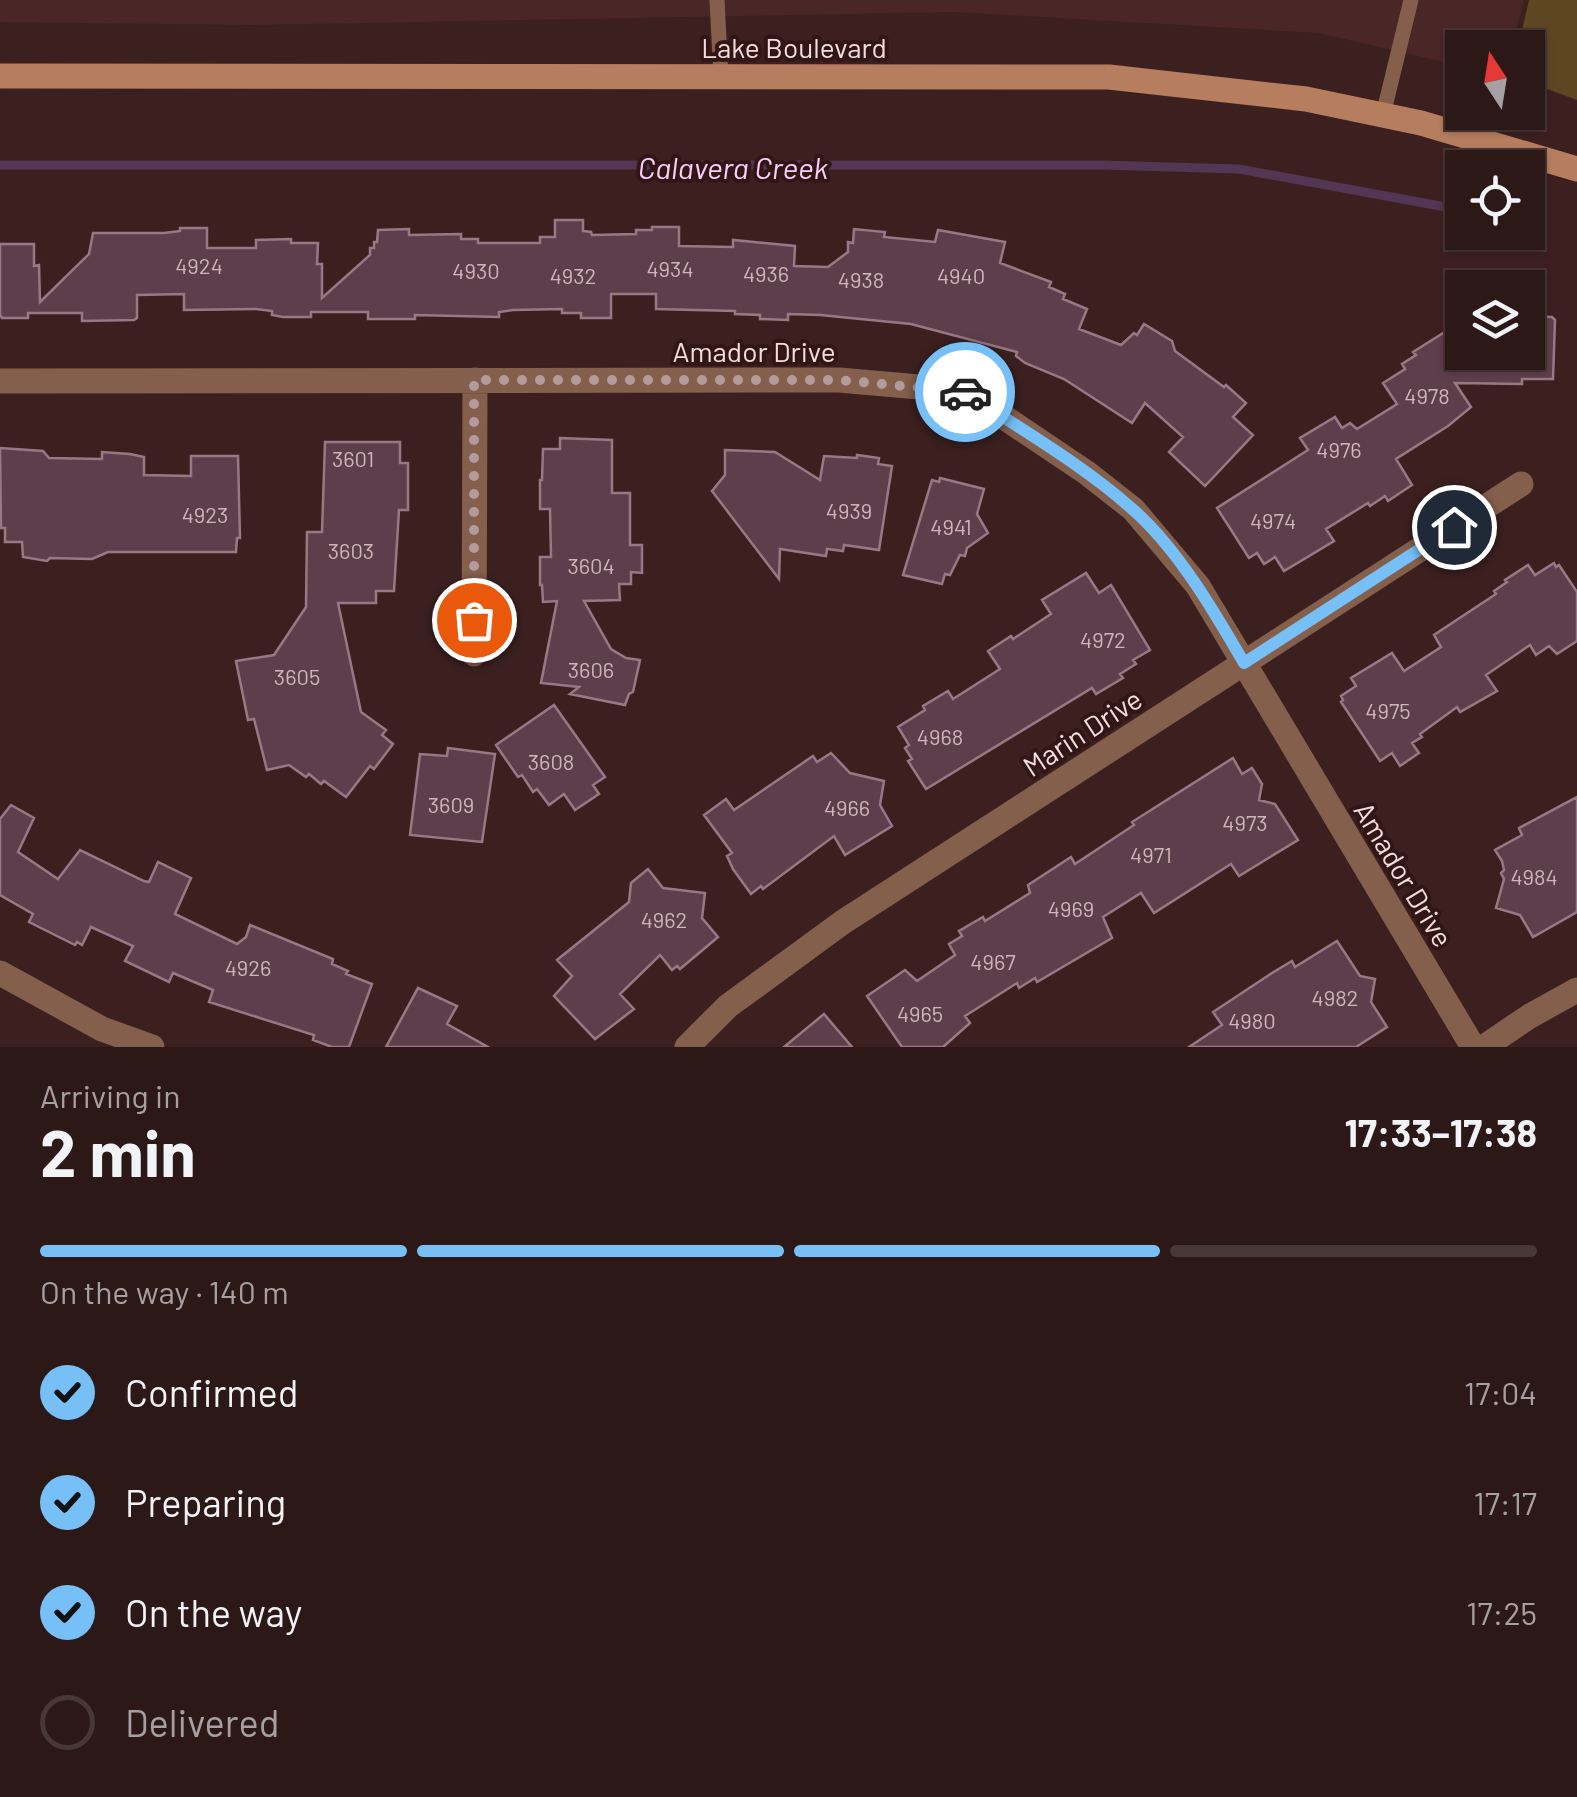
<!DOCTYPE html>
<meta charset="utf-8">
<style>
:root{--surface:#2d1818;--page:#352121;--text:#f1f3f6;--muted:#a7a0a2;--line:#483737;--accent:#77bff7}
body{margin:0;font-family:Barlow,sans-serif;background:var(--page);color:var(--text);height:100vh;display:flex;flex-direction:column;font-size:38px;white-space:nowrap}
*{box-sizing:border-box;margin:0}
p{font-size:32px;color:var(--muted)}
.icon{flex:none;width:55px;height:55px;fill:none;stroke:currentColor;stroke-width:2;stroke-linecap:round;stroke-linejoin:round}
.map{position:relative;height:1047px;overflow:hidden}
.drawer{display:flex;flex-direction:column;background:var(--surface);flex:1}
.drawer>*{flex:none}
.needle{width:65px;rotate:348deg}
.buttons{position:absolute;left:1445px;top:30px;display:grid;gap:20px}
.buttons a{display:grid;place-items:center;width:100px;height:100px;border-radius:0px;background:var(--surface);box-shadow:0 2px 8px #0004,0 0 0 2px var(--line);font-size:50px}
.pin{position:absolute;display:grid;place-items:center;width:85px;height:85px;color:#fff;margin:-42px;border:5px solid #fff;border-radius:50%;box-shadow:0 2px 10px #0007}
.courier{position:absolute;display:grid;place-items:center;width:100px;height:100px;margin:-50px;border:8px solid #77bff7;border-radius:50%;background:#fff;color:#222;box-shadow:0 2px 12px #0007}
.summary em{font-style:normal;font-weight:700}
.summary div{display:flex;flex-direction:column-reverse}
.summary{display:flex;align-items:center;justify-content:space-between;height:170px;padding:0 40px}
h1{font-size:65px;font-weight:700;line-height:75px}
.bar{display:grid;grid-template-columns:repeat(4,1fr);gap:15px 10px;align-content:center;height:120px;padding:0 40px}
.bar i{height:12px;border-radius:8px;background:var(--line)}
.bar .selected{background:var(--accent)}
.bar p{grid-column:span 4}
ol{padding:0 40px;list-style:none}
li{display:flex;align-items:center;gap:30px;height:110px}
li p{margin-inline-start:auto}
li .icon{padding:10px;border-radius:50%;background:var(--accent);color:#111;stroke-width:4}
li:last-child{color:var(--muted)}
li i{width:55px;height:55px;border:5px solid var(--line);border-radius:50%}
.map>svg:first-child{display:block}
.built{fill:#4a2626}
.green{fill:#5e4622}
.lines{fill:none;stroke-linecap:round;stroke-linejoin:round}
.stream{stroke:#533554;stroke-width:9}
.building{fill:#5d3f4b;stroke:#997885;stroke-width:2.5}
.lane{stroke:#845f4c;stroke-width:15}
.street{stroke:#845f4c;stroke-width:25}
.secondary{stroke:#b77d5f;stroke-width:25}
.done{stroke:#b29c9b;stroke-width:10;stroke-dasharray:0 18}
.route{stroke:#77bff7;stroke-width:12}
.labels{text-anchor:middle;dominant-baseline:central;stroke-width:8;stroke-linejoin:round;paint-order:stroke}
.number-label{font-size:22px;fill:#cdb6b8}
.street-label{font-size:28px;fill:#f2dedd;stroke:#321616}
.water-label{font-size:30px;font-style:italic;fill:#fbcffc;stroke:#321616}
</style>
<div class="map">
<svg width="1577" height="1047" viewBox="0 0 1577 1047">
<rect width="100%" height="100%" fill="#3c2020"/>
<path class="built" d="M 0,0 L 1524,0 L 1511,47 L 1462,48 L 1462,66 L 1318,33 L 953,12 L 251,25 L 0,22 Z"/>
<path class="green" d="M 1529,0 L 1577,0 L 1577,100 L 1528,82 L 1528,48 L 1518,47 Z"/>
<g class="lines">
<path class="stream" d="M 0,165 L 1102,165 L 1239,169 L 1462,210"/>
</g>
<path class="building" d="M 555,220 L 583,220 L 583,231 L 591,232 L 592,235 L 636,234 L 636,230 L 652,230 L 652,227 L 679,227 L 679,246 L 733,247 L 733,240 L 795,246 L 794,266 L 828,267 L 848,252 L 848,242 L 853,243 L 854,229 L 885,232 L 884,237 L 935,242 L 938,230 L 1005,242 L 1000,263 L 1051,282 L 1049,287 L 1065,294 L 1063,299 L 1087,309 L 1079,329 L 1121,345 L 1134,333 L 1137,335 L 1144,324 L 1172,341 L 1175,351 L 1224,387 L 1226,385 L 1246,403 L 1233,417 L 1253,435 L 1205,486 L 1169,452 L 1183,437 L 1145,403 L 1132,423 L 1064,379 L 1025,363 L 1016,356 L 1017,352 L 911,324 L 820,315 L 788,314 L 788,320 L 760,319 L 760,315 L 735,314 L 735,311 L 656,309 L 656,294 L 611,294 L 611,318 L 581,318 L 581,313 L 562,313 L 562,309 L 513,310 L 499,312 L 499,317 L 415,315 L 415,319 L 368,319 L 368,312 L 311,312 L 311,317 L 283,317 L 272,315 L 272,311 L 256,309 L 184,310 L 184,294 L 137,295 L 137,318 L 134,320 L 82,321 L 82,313 L 28,313 L 28,318 L 2,318 L 0,315 L 0,244 L 34,244 L 34,266 L 39,265 L 40,302 L 89,254 L 93,233 L 164,233 L 180,231 L 180,228 L 207,228 L 207,248 L 256,248 L 256,240 L 291,239 L 291,243 L 318,243 L 317,264 L 322,264 L 322,298 L 370,255 L 370,248 L 374,248 L 374,242 L 377,242 L 378,230 L 409,229 L 409,235 L 461,234 L 461,239 L 478,239 L 478,243 L 540,243 L 540,237 L 555,237 Z
M 1528,316 L 1552,317 L 1555,320 L 1553,379 L 1522,379 L 1522,384 L 1455,383 L 1471,407 L 1448,426 L 1396,459 L 1412,485 L 1388,501 L 1385,496 L 1370,506 L 1368,503 L 1326,529 L 1334,541 L 1284,571 L 1275,557 L 1264,564 L 1257,553 L 1249,558 L 1217,508 L 1308,450 L 1300,438 L 1335,417 L 1342,428 L 1350,423 L 1357,429 L 1397,404 L 1383,383 L 1405,369 L 1402,364 L 1416,355 L 1413,352 L 1456,325 L 1462,352 L 1528,352 Z
M 560,438 L 612,440 L 612,493 L 630,493 L 630,545 L 642,545 L 642,573 L 631,572 L 631,584 L 619,584 L 620,600 L 584,601 L 611,649 L 626,658 L 640,660 L 633,692 L 629,694 L 625,705 L 570,694 L 579,687 L 541,683 L 557,601 L 543,602 L 542,585 L 540,585 L 540,557 L 551,557 L 550,509 L 540,509 L 540,480 L 542,480 L 543,449 L 560,449 Z
M 325,442 L 400,442 L 400,463 L 408,463 L 408,510 L 399,510 L 394,591 L 376,591 L 376,603 L 338,603 L 361,712 L 386,730 L 382,735 L 393,744 L 374,769 L 370,766 L 346,797 L 324,781 L 321,784 L 309,774 L 306,777 L 289,765 L 267,770 L 254,719 L 248,720 L 236,661 L 274,655 L 306,607 L 307,532 L 322,532 Z
M 0,448 L 43,451 L 49,458 L 102,459 L 102,452 L 130,454 L 144,457 L 144,475 L 191,476 L 191,456 L 238,456 L 240,538 L 237,538 L 236,552 L 108,552 L 92,559 L 50,558 L 47,561 L 23,557 L 22,542 L 5,542 L 5,528 L 1,528 Z
M 725,450 L 775,452 L 820,480 L 824,456 L 857,458 L 857,455 L 879,458 L 878,464 L 892,466 L 879,550 L 844,545 L 843,551 L 827,549 L 826,556 L 780,549 L 779,579 L 712,491 L 725,475 Z
M 940,478 L 984,489 L 977,514 L 988,533 L 967,548 L 965,556 L 960,555 L 950,575 L 945,574 L 942,584 L 903,575 L 932,480 L 939,482 Z
M 1554,563 L 1556,567 L 1559,565 L 1577,592 L 1577,641 L 1557,654 L 1549,646 L 1536,655 L 1530,645 L 1486,675 L 1497,691 L 1460,712 L 1457,707 L 1420,734 L 1422,737 L 1412,743 L 1419,753 L 1400,766 L 1392,753 L 1380,761 L 1341,702 L 1343,700 L 1341,696 L 1356,686 L 1351,678 L 1392,653 L 1404,671 L 1441,647 L 1434,635 L 1496,594 L 1494,591 L 1507,582 L 1505,580 L 1528,565 L 1535,575 Z
M 1086,573 L 1099,593 L 1111,585 L 1150,650 L 1133,660 L 1136,664 L 1120,674 L 1123,678 L 1096,694 L 1092,688 L 926,789 L 908,761 L 912,759 L 905,748 L 909,745 L 898,727 L 925,710 L 923,706 L 948,691 L 953,699 L 1000,669 L 988,651 L 1011,636 L 1013,639 L 1051,614 L 1042,600 Z
M 554,705 L 605,777 L 593,785 L 599,794 L 575,810 L 564,794 L 549,805 L 537,789 L 533,792 L 522,775 L 518,777 L 496,745 Z
M 448,748 L 495,754 L 482,842 L 410,835 L 420,754 L 447,756 Z
M 831,753 L 850,773 L 884,781 L 880,805 L 892,826 L 845,855 L 834,836 L 763,889 L 761,886 L 751,894 L 733,869 L 727,856 L 732,853 L 704,815 L 726,799 L 734,810 L 813,756 L 817,762 Z
M 1233,758 L 1242,774 L 1252,768 L 1262,784 L 1259,800 L 1275,804 L 1298,840 L 1239,876 L 1231,864 L 1154,913 L 1141,893 L 1103,917 L 1112,938 L 1037,982 L 1035,978 L 1019,988 L 1017,983 L 965,1016 L 970,1023 L 943,1047 L 902,1047 L 867,996 L 905,970 L 917,981 L 955,955 L 949,944 L 962,936 L 959,931 L 983,917 L 985,921 L 1030,893 L 1028,885 L 1071,857 L 1075,864 L 1134,825 L 1132,822 Z
M 1577,797 L 1577,912 L 1533,937 L 1520,915 L 1496,908 L 1504,879 L 1501,873 L 1504,870 L 1502,861 L 1495,850 L 1522,835 L 1519,828 Z
M 11,805 L 34,818 L 18,852 L 58,879 L 80,850 L 144,881 L 149,882 L 158,862 L 191,878 L 175,914 L 237,944 L 246,937 L 250,925 L 333,959 L 332,964 L 348,971 L 346,974 L 372,984 L 349,1047 L 332,1047 L 313,1040 L 314,1035 L 209,1002 L 213,990 L 173,973 L 169,982 L 125,961 L 133,946 L 91,927 L 82,945 L 77,942 L 75,945 L 29,922 L 33,914 L 0,895 L 0,819 Z
M 648,869 L 663,888 L 705,893 L 702,918 L 718,937 L 680,969 L 677,966 L 672,970 L 660,955 L 620,994 L 634,1009 L 595,1039 L 554,996 L 572,976 L 557,960 L 629,902 L 631,883 Z
M 1337,941 L 1360,976 L 1375,979 L 1371,1002 L 1387,1027 L 1356,1047 L 1189,1047 L 1222,1025 L 1213,1012 L 1272,973 L 1292,961 L 1295,967 Z
M 418,988 L 457,1006 L 447,1024 L 488,1047 L 386,1047 Z
M 824,1014 L 852,1047 L 784,1047 Z"/>
<g class="lines">
<path class="lane" d="M 717,0 L 721,77
M 1383,115 L 1411,0"/>
<path class="street" d="M 0,381 L 839,380 L 965,391 L 1087,473 L 1133,509 L 1198,586 L 1473,1047
M 474,654 L 475,380
M 0,973 L 102,1029 L 152,1047
M 687,1047 L 728,1006 L 843,922 L 1521,484
M 1484,1047 L 1530,1016 L 1577,990"/>
<path class="secondary" d="M 0,76 L 1109,77 L 1306,99 L 1421,123 L 1577,169"/>
</g>
<g class="lines">
<path class="done" d="M 474,620 L 474,380 L 839,380 L 965,392"/>
<path class="route" d="M 965,392 C 1020,429 1080,463 1130,507 C 1176,546 1214,611 1244,663 L 1454,527"/>
</g>
<g class="labels">
<g class="number-label">
<text x="199" y="265">4924</text>
<text x="670" y="268">4934</text>
<text x="476" y="270">4930</text>
<text x="766" y="273">4936</text>
<text x="573" y="275">4932</text>
<text x="961" y="275">4940</text>
<text x="861" y="279">4938</text>
<text x="1427" y="395">4978</text>
<text x="1339" y="449">4976</text>
<text x="353" y="458">3601</text>
<text x="849" y="510">4939</text>
<text x="205" y="514">4923</text>
<text x="1273" y="520">4974</text>
<text x="951" y="526">4941</text>
<text x="351" y="550">3603</text>
<text x="591" y="565">3604</text>
<text x="1103" y="639">4972</text>
<text x="591" y="669">3606</text>
<text x="297" y="676">3605</text>
<text x="1388" y="710">4975</text>
<text x="940" y="736">4968</text>
<text x="551" y="761">3608</text>
<text x="451" y="804">3609</text>
<text x="847" y="807">4966</text>
<text x="1245" y="822">4973</text>
<text x="1151" y="854">4971</text>
<text x="1534" y="876">4984</text>
<text x="1071" y="908">4969</text>
<text x="664" y="919">4962</text>
<text x="993" y="961">4967</text>
<text x="248" y="967">4926</text>
<text x="1335" y="997">4982</text>
<text x="920" y="1013">4965</text>
<text x="1252" y="1020">4980</text>
</g>
<g class="street-label">
<text x="794" y="47">Lake Boulevard</text>
<text x="754" y="351">Amador Drive</text>
<text transform="translate(1082 732) rotate(-33)">Marin Drive</text>
<text transform="translate(1404 874) rotate(59)">Amador Drive</text>
</g>
<g class="water-label">
<text x="733" y="167">Calavera Creek</text>
</g>
</g>
</svg>
<div class="buttons">
<a><svg class="needle" viewBox="-14 -14 28 28"><path d="M0-13l5 13h-10z" fill="#e53935"/><path d="M0 13l5-13h-10z" fill="#a7a0a2"/></svg></a>
<a><svg class="icon" aria-label="locate" viewBox="0 0 24 24"><circle cx="12" cy="12" r="6"/><path d="M12 2v4M12 18v4M2 12h4M18 12h4"/></svg></a>
<a><svg class="icon" aria-label="layers" viewBox="0 0 24 24"><path d="M12 4l9 5-9 5-9-5zM3 14l9 5 9-5"/></svg></a>
</div>
<div class="pin" style="left:474px;top:620px;background:#ea580c"><svg class="icon" aria-label="bag" viewBox="0 0 24 24"><path d="M5 8h14l-1 12H6zM9 8a3 3 0 0 1 6 0"/></svg></div>
<div class="pin" style="left:1454px;top:527px;background:#1f2937"><svg class="icon" aria-label="home" viewBox="0 0 24 24"><path d="M3 11l9-7 9 7M6 9v11h12V9"/></svg></div>
<div class="courier" style="left:965px;top:392px"><svg class="icon" aria-label="car" viewBox="0 0 24 24"><path d="M5 17H2v-5l4-1 3-4h7l3 4 3 1v5h-3M9 17h6M6 11h13"/><circle cx="7" cy="17" r="2"/><circle cx="17" cy="17" r="2"/></svg></div>
</div>
<section class="drawer">
<div class="summary"><div><h1>2 min</h1><p>Arriving in</p></div><em>17:33–17:38</em></div>
<div class="bar"><i class="selected"></i><i class="selected"></i><i class="selected"></i><i></i><p>On the way · 140 m</p></div>
<ol>
<li><svg class="icon" aria-label="check" viewBox="0 0 24 24"><path d="M5 12l5 5 9-10"/></svg>Confirmed<p>17:04</p></li>
<li><svg class="icon" aria-label="check" viewBox="0 0 24 24"><path d="M5 12l5 5 9-10"/></svg>Preparing<p>17:17</p></li>
<li><svg class="icon" aria-label="check" viewBox="0 0 24 24"><path d="M5 12l5 5 9-10"/></svg>On the way<p>17:25</p></li>
<li><i></i>Delivered</li>
</ol>
</section>
